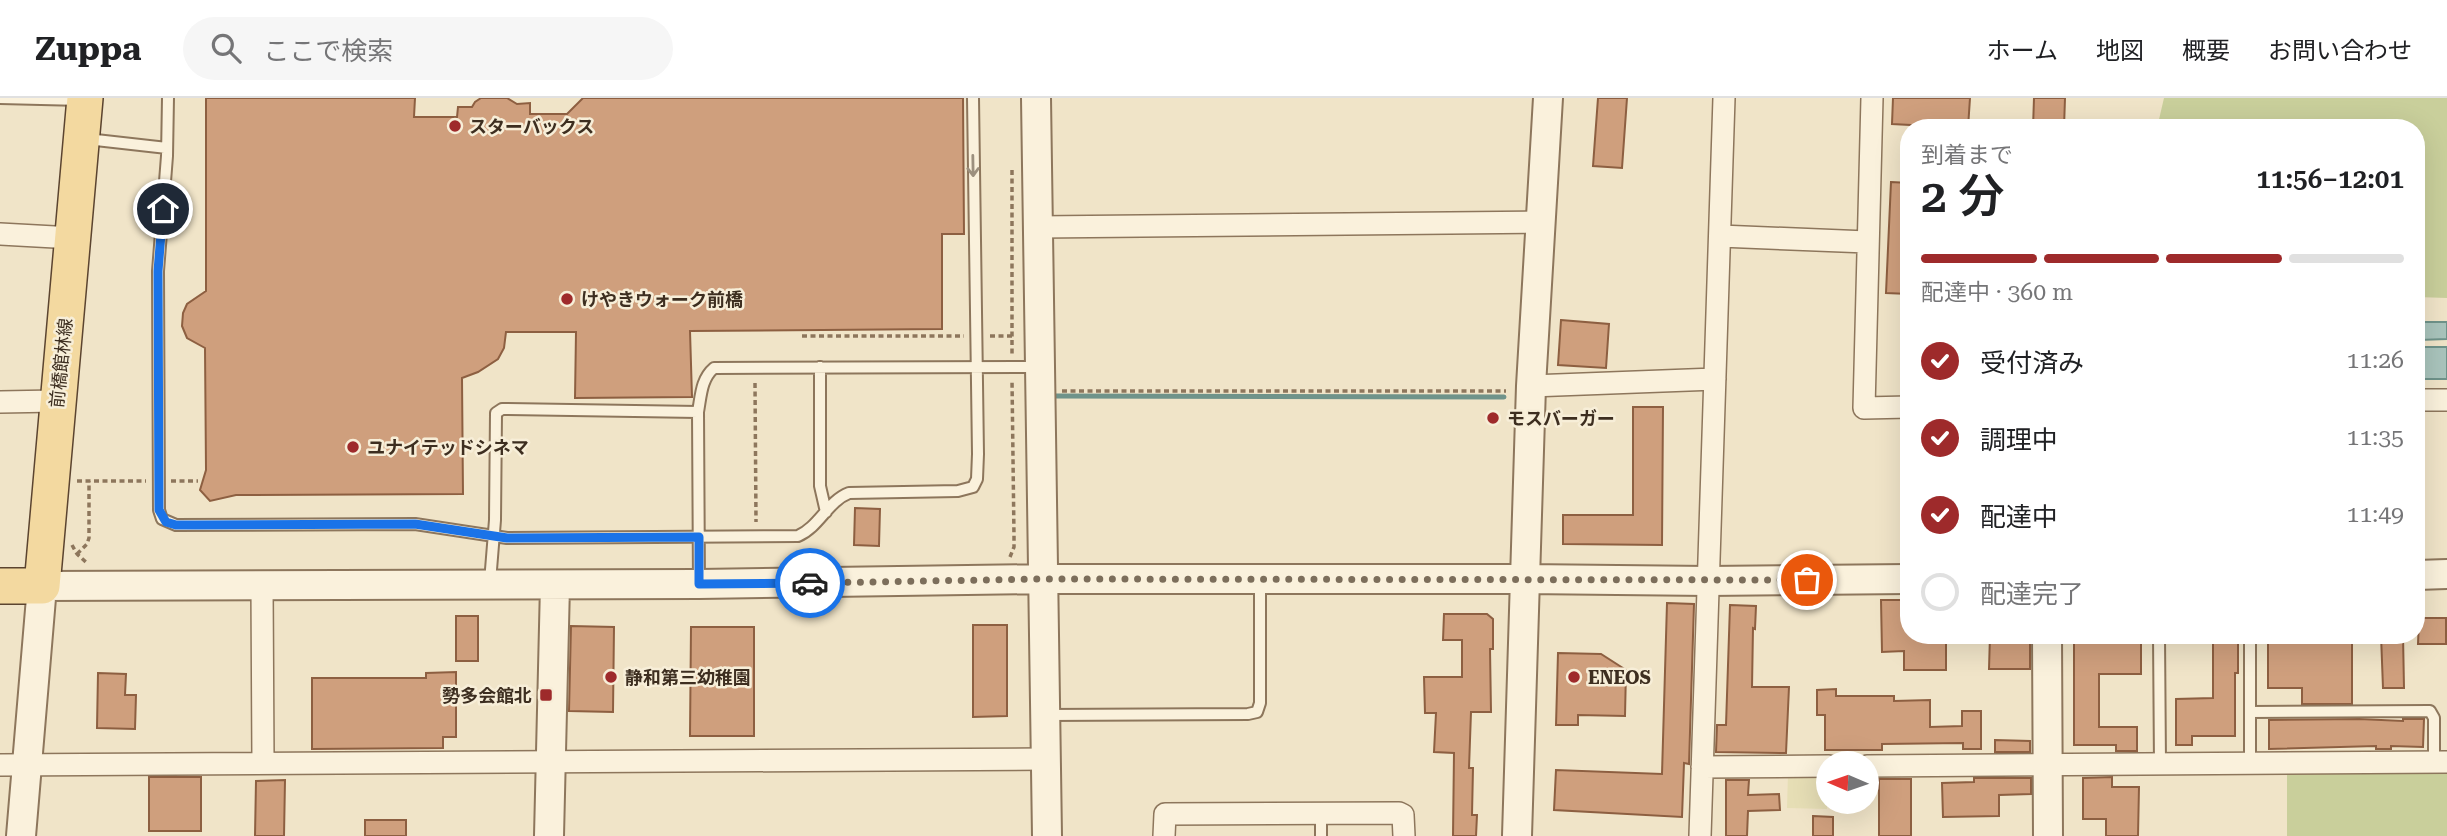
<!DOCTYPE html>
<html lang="ja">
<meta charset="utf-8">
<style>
:root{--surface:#fff;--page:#f6f6f6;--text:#202124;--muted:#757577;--line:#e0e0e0;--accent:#9e2a2b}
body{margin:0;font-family:"Roboto Serif","Noto Sans JP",serif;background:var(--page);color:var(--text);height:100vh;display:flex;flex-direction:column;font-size:26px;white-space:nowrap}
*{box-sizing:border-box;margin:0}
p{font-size:23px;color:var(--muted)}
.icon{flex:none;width:38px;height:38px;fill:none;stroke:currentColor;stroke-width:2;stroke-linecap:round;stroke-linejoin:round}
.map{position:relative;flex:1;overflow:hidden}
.sheet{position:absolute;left:1900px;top:21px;width:525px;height:525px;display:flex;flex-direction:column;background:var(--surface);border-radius:28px;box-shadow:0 7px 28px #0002}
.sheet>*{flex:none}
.needle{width:46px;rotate:272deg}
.tools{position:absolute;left:1816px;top:653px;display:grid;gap:14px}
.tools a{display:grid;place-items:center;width:63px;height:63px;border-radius:50%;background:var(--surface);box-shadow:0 7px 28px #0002;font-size:35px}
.pin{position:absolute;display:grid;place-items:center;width:60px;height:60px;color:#fff;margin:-30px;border:4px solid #fff;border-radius:50%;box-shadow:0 2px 7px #0007}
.courier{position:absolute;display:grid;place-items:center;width:70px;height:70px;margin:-35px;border:5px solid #1a73e8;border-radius:50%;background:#fff;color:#222;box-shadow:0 2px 9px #0007}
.head em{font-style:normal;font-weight:600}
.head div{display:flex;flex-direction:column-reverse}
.head{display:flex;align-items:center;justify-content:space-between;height:119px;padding:0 21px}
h1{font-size:46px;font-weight:600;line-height:52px}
.bar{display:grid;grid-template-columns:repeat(4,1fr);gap:10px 7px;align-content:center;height:84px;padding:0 21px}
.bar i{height:9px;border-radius:5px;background:var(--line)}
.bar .current{background:var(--accent)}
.bar p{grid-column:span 4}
ol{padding:0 21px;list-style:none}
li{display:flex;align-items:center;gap:21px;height:77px}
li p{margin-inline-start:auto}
li .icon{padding:7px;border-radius:50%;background:var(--accent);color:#fff;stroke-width:4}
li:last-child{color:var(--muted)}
li i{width:38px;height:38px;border:4px solid var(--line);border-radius:50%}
header{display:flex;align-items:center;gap:42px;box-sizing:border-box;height:98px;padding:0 35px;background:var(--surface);border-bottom:2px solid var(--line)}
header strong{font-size:33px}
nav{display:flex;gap:38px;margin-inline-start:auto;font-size:24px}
.search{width:490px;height:63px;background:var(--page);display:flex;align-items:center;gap:18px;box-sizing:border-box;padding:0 24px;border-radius:38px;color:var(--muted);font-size:26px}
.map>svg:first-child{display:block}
.farmland{fill:#e6deb5}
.green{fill:#c9cf9b}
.water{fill:#a9c4bc;stroke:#6f938a;stroke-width:2}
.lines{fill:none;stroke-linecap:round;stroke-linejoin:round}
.stream{stroke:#6f938a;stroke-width:5}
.building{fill:#cf9f7d;stroke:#8d5f41;stroke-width:2}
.service-casing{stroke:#8d765c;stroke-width:14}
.minor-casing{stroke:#8d765c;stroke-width:24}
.tertiary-casing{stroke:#8d765c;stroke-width:32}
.primary-casing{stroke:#5b4430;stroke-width:38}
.path{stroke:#8d765c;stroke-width:3.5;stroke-dasharray:5 3.5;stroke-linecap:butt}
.service{stroke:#faf1dc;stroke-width:10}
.minor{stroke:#faf1dc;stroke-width:21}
.tertiary{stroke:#faf1dc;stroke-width:28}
.primary{stroke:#f3d9a0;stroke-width:35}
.oneway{stroke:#9c907e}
.done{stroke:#7c6e5b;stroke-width:7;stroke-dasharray:0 12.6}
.route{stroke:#1a73e8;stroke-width:9}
.poi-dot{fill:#9e2a2b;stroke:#f7eed8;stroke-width:2.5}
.labels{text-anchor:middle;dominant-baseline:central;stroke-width:5;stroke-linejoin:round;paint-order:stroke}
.poi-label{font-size:18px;font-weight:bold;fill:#3d2e20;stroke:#f7eed8;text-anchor:start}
.street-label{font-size:18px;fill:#3d2e20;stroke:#f7eed8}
</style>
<header>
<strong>Zuppa</strong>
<div class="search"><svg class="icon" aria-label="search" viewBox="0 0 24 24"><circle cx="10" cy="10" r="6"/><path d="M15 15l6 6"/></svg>ここで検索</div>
<nav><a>ホーム</a><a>地図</a><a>概要</a><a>お問い合わせ</a></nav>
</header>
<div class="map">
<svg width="2447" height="738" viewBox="0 0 2447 738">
<rect width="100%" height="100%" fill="#f0e4c8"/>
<path class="farmland" d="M 1788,675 L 1828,676 L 1827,711 L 1787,710 Z"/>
<path class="green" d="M 2164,0 L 2447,0 L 2447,200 L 2417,199 L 2417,30 L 2157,30 Z
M 2447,668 L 2447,738 L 2287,738 L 2287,670 Z"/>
<path class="water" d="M 2419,224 L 2447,224 L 2447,241 L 2419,242 Z
M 2417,249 L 2447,249 L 2447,281 L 2417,281 Z"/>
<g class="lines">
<path class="stream" d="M 1055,298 L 1504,299"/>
</g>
<path class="building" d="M 206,0 L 415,0 L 414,19 L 457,19 L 458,9 L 472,9 L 475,4 L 481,0 L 507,0 L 517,6 L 530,5 L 530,16 L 567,16 L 583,0 L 963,0 L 964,136 L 942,136 L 942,231 L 690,233 L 692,299 L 575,300 L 576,234 L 506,234 L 504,250 L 498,261 L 478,274 L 462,280 L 463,396 L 236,397 L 210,403 L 200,392 L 206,372 L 205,250 L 187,240 L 182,228 L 183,215 L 187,206 L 206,193 Z
M 1598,0 L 1627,0 L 1622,70 L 1593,68 Z
M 1893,0 L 1970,0 L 1968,30 L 1892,26 Z
M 2034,0 L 2065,0 L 2064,30 L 2033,30 Z
M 1891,84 L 1909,85 L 1909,196 L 1886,195 Z
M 1561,222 L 1609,226 L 1606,270 L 1558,267 Z
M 1633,309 L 1663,309 L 1662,447 L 1563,446 L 1563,417 L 1633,417 Z
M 855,410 L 880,411 L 879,448 L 854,447 Z
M 1881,502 L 1909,502 L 1909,537 L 1946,537 L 1946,572 L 1904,572 L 1904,553 L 1882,554 Z
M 1667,505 L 1694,506 L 1689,666 L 1684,665 L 1682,719 L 1554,712 L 1556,672 L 1662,676 Z
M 1730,507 L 1756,508 L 1755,531 L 1753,530 L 1752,589 L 1789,589 L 1786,655 L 1716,654 L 1717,627 L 1726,627 Z
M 1444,516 L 1487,516 L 1493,521 L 1493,551 L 1490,551 L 1491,614 L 1471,614 L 1469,670 L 1473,670 L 1472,717 L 1477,717 L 1476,738 L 1453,738 L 1454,655 L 1434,654 L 1436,615 L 1425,615 L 1424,579 L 1462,579 L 1462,542 L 1443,542 Z
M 456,518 L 478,518 L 478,563 L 456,563 Z
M 2419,520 L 2446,520 L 2446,546 L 2418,546 Z
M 973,527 L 1007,527 L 1007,618 L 973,619 Z
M 571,528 L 614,529 L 613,614 L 569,613 Z
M 691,529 L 754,529 L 754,638 L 690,638 Z
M 1990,537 L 2030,537 L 2030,571 L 1989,571 Z
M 2074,537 L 2136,537 L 2136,542 L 2141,542 L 2141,576 L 2099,576 L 2099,629 L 2137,629 L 2137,653 L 2116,653 L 2116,647 L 2074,647 Z
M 2268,537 L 2352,537 L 2352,606 L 2302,606 L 2302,590 L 2268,590 Z
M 2381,537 L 2403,537 L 2404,590 L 2383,590 Z
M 2213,542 L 2238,542 L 2238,575 L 2235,575 L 2235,638 L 2192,638 L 2192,647 L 2176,647 L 2176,601 L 2213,600 Z
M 1558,555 L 1601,556 L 1626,572 L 1625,618 L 1578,617 L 1578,627 L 1556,627 Z
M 456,574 L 456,639 L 443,639 L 443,650 L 312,651 L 312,580 L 426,580 L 426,575 Z
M 98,575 L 126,576 L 125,597 L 136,597 L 135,631 L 97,630 Z
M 1836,591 L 1836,598 L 1894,598 L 1894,603 L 1930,602 L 1930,629 L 1962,628 L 1962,613 L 1981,613 L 1981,651 L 1963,651 L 1963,645 L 1882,646 L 1882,652 L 1825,652 L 1825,617 L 1817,617 L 1817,592 Z
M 2359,621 L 2403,623 L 2403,621 L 2424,621 L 2423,649 L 2391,648 L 2391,651 L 2376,651 L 2376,648 L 2269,651 L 2269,622 Z
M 1995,642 L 2030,643 L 2030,654 L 1995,654 Z
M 149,679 L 201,679 L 201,733 L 149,733 Z
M 2112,679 L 2112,689 L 2139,689 L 2138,738 L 2106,738 L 2106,721 L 2083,721 L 2083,680 Z
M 1974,680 L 2031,680 L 2031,696 L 1999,697 L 1999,718 L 1943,719 L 1942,685 L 1974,684 Z
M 1879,681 L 1911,681 L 1911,738 L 1879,738 Z
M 285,682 L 284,738 L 255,738 L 256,683 Z
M 1726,682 L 1749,682 L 1748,697 L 1779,696 L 1780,712 L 1748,713 L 1747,738 L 1726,738 Z
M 1813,718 L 1833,719 L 1833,738 L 1813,738 Z
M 365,722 L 406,722 L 406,738 L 365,738 Z"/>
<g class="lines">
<defs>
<path id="service" d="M 0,0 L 82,2
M 168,0 L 167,58 L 158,173 L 159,412 L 162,421 L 176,427 L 415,426 L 507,440 L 798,438 C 819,429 828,403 849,395 L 958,393 L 973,389 L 977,381 L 978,356 L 973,0
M 87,41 L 167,50
M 820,269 L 820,388 L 826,414
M 490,484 L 495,422 L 496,315 L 502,311 L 698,314
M 699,486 L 698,314 C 701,298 701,281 714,270 L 1040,269
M 2159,537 L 2160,666
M 2250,614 L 2430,613 L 2434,620 L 2434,664
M 1046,617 L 1248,616 L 1257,614 L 1260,605 L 1260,483
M 2250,666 L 2250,537
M 1321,738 L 1321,715"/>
<path id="minor" d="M 1872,0 L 1864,310 L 1909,309
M 1038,129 L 1541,124
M 0,136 L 73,140
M 1720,138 L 1867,144
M 1531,288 L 1715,281
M 2417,302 L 2447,302
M 0,304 L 56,303
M 262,488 L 263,665
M 0,667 L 1045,661
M 1867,668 L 2447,664
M 1702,669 L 1829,668
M 1164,738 L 1165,716 L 1399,715 L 1403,717 L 1404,738
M 1700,738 L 1724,0"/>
<path id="tertiary" d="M 1036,0 L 1047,738
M 2417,477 L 2447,476
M 2047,537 L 2048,738
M 21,738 L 42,488 L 699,486 L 1043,481 L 1526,481 L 1708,483 L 1909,481
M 549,738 L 555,487
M 1517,738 L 1531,288 L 1548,0"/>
<path id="primary" d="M 0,488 L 42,488 L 85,0"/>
</defs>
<use href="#service" class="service-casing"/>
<use href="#minor" class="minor-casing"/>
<use href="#tertiary" class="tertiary-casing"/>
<use href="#primary" class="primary-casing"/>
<path class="path" d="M 1012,72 L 1012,257
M 802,238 L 964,238
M 990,238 L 1012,238
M 755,285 L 756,424
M 1062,293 L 1506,293
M 77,383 L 146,383
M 171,383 L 198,383
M 72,447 L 77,456 L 87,465
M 77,456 L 87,446 L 89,440 L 89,383
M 1010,459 L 1014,449 L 1014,439 L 1012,282"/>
<use href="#service" class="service"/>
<use href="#minor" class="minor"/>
<use href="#tertiary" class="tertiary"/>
<use href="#primary" class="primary"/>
</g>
<defs><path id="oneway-shaft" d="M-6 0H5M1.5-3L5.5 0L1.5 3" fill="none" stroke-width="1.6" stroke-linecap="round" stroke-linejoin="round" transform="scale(1.75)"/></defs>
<use class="oneway" href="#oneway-shaft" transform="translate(973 68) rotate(89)"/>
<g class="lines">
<path class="done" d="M 810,485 L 1043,481 L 1807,482"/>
<path class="route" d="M 163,111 L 158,173 L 159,412 L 166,424 L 176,427 L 195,427 L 415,426 L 507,440 L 699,439 L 699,486 L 810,485"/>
</g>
<g class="poi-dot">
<circle cx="455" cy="28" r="7"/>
<circle cx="567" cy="201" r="7"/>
<circle cx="1493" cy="320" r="7"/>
<circle cx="353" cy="349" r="7"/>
<circle cx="611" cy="579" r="7"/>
<circle cx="1574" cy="579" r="7"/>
<rect x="539" y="590" width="14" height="14" rx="3.5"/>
</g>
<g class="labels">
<g class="poi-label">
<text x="469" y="28">スターバックス</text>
<text x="581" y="201">けやきウォーク前橋</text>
<text x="1507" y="320">モスバーガー</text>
<text x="367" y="349">ユナイテッドシネマ</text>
<text x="625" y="579">静和第三幼稚園</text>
<text x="1588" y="579">ENEOS</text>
<text x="532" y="597" text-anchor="end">勢多会館北</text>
</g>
<g class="street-label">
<text transform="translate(61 265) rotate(-84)">前橋館林線</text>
</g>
</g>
</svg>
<div class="tools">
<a><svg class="needle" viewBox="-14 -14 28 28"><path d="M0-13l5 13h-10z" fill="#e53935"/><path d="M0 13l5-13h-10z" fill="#757577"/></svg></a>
</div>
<div class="pin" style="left:1807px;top:482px;background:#ea580c"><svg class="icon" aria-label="bag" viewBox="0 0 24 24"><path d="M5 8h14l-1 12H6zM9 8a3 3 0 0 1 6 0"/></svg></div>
<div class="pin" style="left:163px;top:111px;background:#1f2937"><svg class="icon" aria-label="home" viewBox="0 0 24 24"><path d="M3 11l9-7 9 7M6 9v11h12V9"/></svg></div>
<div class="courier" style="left:810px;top:485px"><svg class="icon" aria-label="car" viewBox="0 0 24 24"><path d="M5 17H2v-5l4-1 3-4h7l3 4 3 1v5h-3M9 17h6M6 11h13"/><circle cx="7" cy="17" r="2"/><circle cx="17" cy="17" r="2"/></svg></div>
<section class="sheet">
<div class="head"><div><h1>2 分</h1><p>到着まで</p></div><em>11:56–12:01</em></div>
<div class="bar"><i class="current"></i><i class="current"></i><i class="current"></i><i></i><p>配達中 · 360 m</p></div>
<ol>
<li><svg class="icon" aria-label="check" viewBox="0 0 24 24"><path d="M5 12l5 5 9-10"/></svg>受付済み<p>11:26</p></li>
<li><svg class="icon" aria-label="check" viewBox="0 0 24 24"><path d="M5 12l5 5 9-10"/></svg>調理中<p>11:35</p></li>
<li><svg class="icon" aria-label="check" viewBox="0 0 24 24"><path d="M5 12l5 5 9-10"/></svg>配達中<p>11:49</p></li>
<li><i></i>配達完了</li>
</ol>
</section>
</div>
